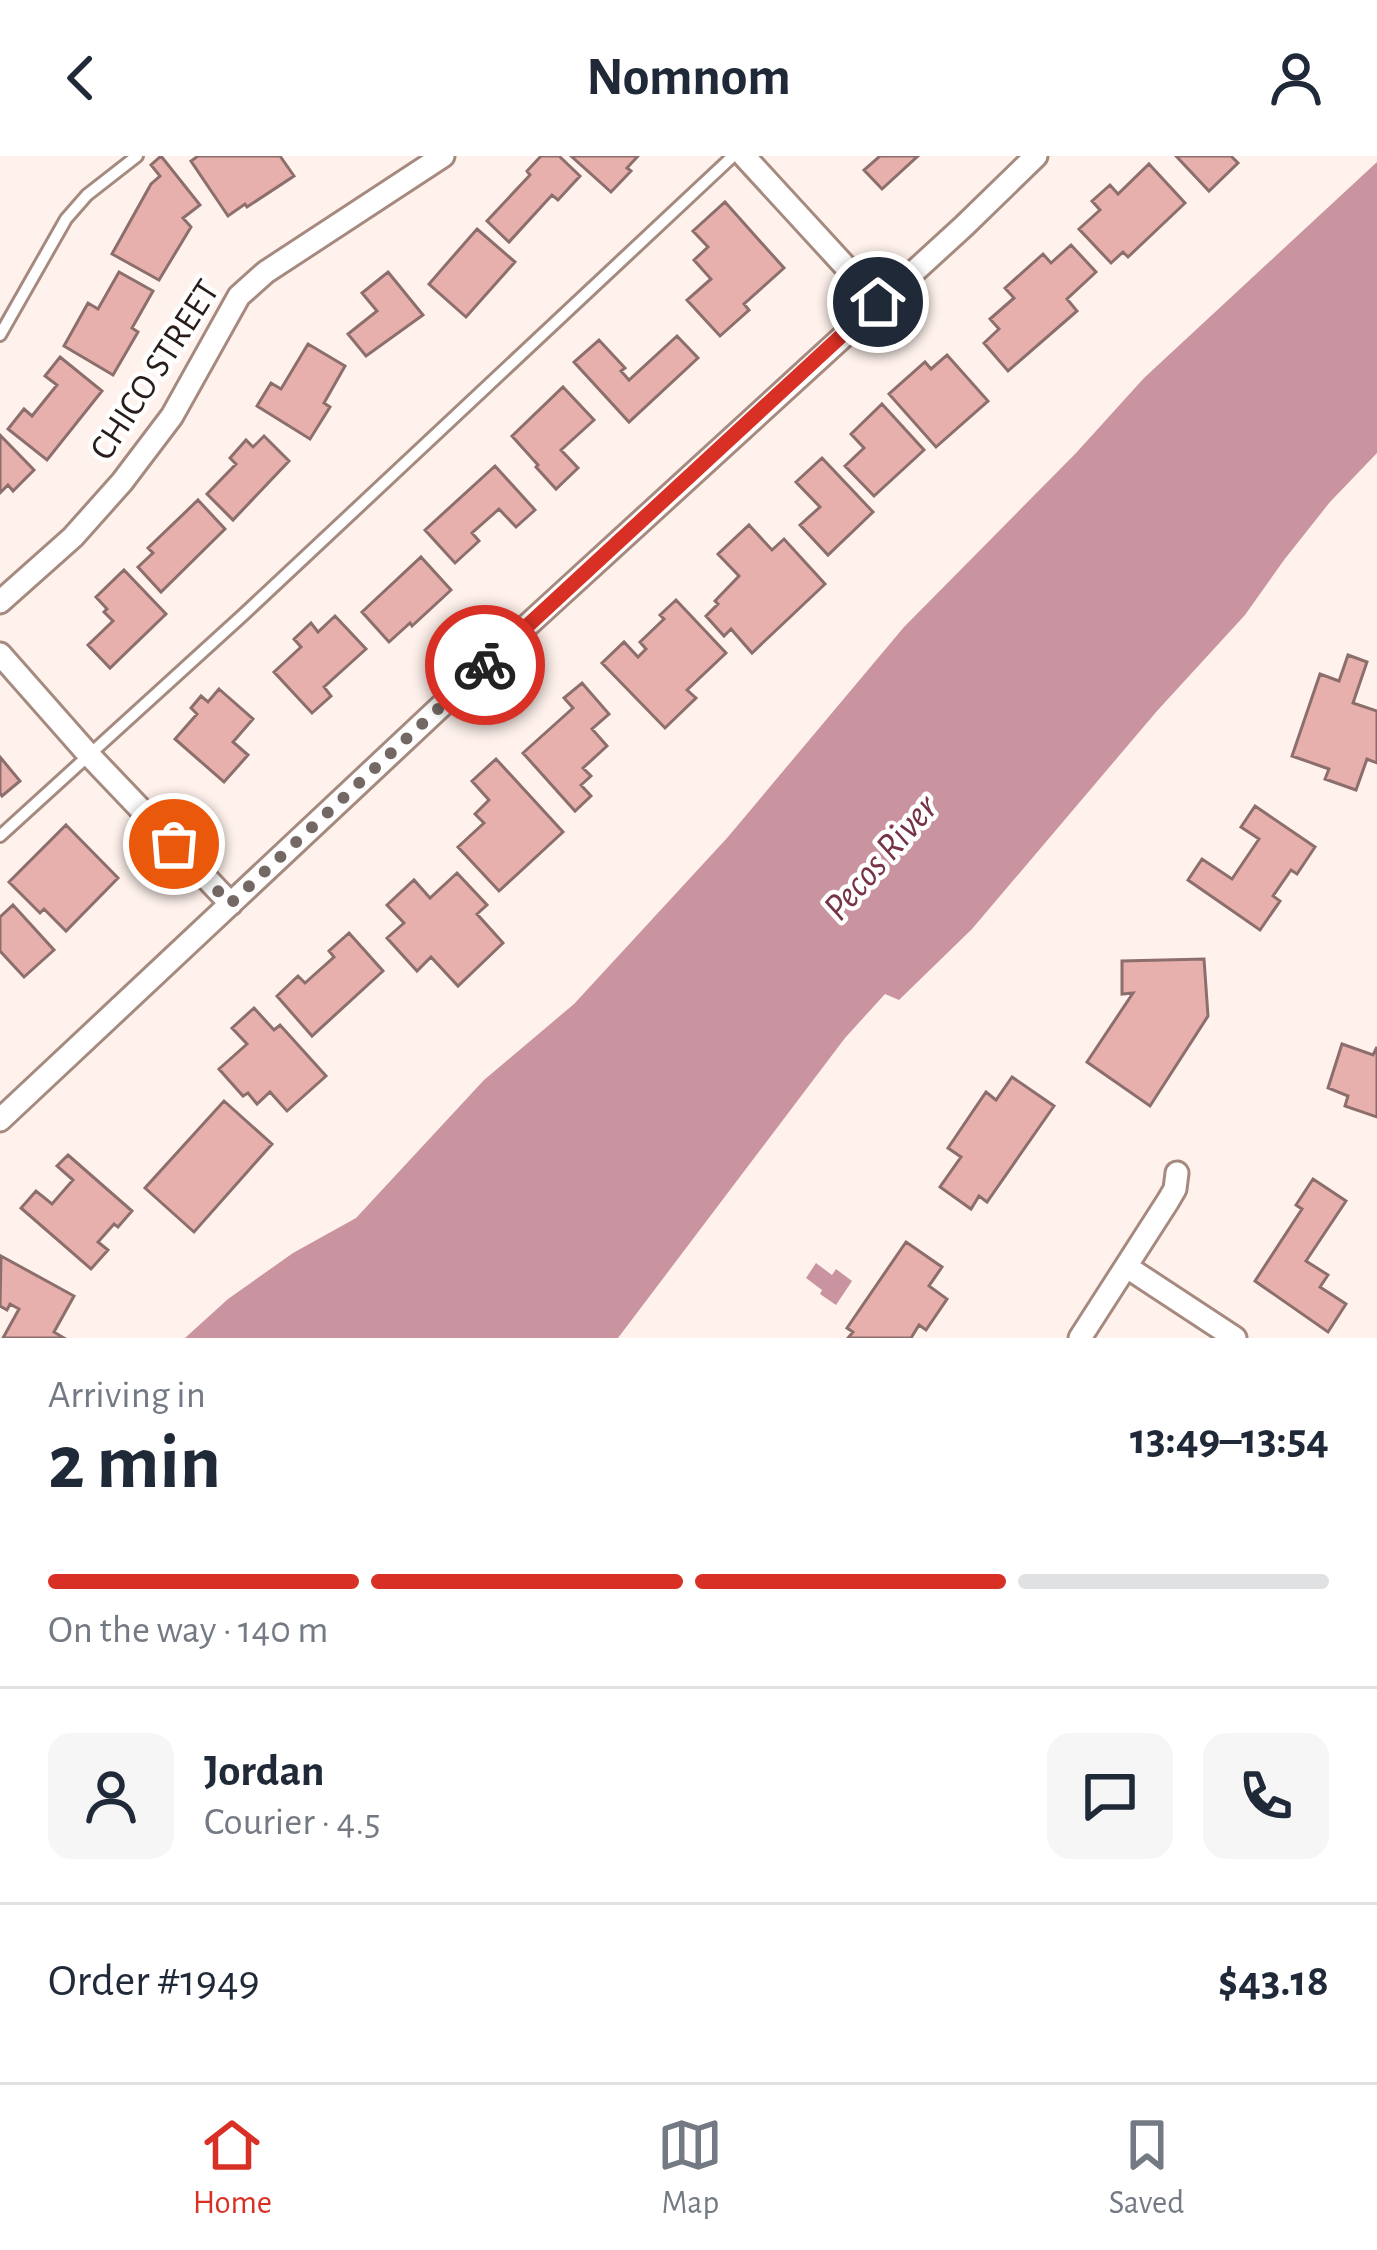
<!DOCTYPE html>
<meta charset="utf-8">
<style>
:root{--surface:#fff;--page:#f6f6f7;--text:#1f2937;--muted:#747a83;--line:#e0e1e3;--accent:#d93025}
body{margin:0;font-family:"Alegreya Sans",sans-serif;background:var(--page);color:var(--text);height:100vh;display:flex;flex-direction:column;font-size:45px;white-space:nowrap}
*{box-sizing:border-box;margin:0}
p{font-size:39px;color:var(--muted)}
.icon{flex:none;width:66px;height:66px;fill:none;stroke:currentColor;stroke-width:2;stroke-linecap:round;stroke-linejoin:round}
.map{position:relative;height:1182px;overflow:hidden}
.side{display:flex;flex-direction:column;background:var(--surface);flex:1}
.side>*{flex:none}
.pin{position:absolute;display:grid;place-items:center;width:102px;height:102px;color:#fff;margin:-51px;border:6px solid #fff;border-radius:50%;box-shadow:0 3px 12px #0007}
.courier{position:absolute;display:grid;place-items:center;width:120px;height:120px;margin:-60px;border:9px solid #d93025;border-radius:50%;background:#fff;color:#222;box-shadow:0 3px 15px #0007}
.head em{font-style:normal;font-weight:700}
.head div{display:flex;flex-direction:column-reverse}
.head{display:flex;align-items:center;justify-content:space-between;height:204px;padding:0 48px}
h1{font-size:78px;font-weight:700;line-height:90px}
.bar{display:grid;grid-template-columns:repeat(4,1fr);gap:18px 12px;align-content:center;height:144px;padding:0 48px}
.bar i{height:15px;border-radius:9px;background:var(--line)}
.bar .on{background:var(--accent)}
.bar p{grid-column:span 4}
.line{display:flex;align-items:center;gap:30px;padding:0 48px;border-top:3px solid var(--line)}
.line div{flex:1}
.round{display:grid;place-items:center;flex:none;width:126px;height:126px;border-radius:24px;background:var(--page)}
header{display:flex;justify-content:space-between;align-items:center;height:156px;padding:0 48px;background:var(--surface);font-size:54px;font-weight:700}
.dock{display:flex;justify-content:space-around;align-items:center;height:168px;border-top:3px solid var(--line);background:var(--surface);font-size:33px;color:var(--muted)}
.dock a{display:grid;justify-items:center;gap:6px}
.dock .on{color:var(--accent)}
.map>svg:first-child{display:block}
.water{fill:#c9949f}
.building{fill:#e7b0ac;stroke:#8c6f6c;stroke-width:3}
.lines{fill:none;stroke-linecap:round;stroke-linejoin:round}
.service-casing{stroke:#a68a7f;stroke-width:16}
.minor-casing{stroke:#a68a7f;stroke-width:27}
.service{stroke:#fff;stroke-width:10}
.minor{stroke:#fff;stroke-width:21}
.done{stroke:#736863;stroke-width:12;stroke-dasharray:0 21.6}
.route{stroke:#d93025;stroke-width:15}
.labels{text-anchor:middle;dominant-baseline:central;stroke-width:9;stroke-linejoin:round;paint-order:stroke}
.street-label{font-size:36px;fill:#281d19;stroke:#fff}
.water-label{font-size:39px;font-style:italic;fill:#763345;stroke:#fff}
</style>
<header><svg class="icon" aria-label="back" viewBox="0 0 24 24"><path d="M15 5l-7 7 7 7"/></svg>Nomnom<svg class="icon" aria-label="person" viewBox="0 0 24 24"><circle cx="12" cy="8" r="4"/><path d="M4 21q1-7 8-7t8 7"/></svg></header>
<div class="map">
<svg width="1377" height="1182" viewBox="0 0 1377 1182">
<rect width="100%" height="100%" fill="#fff2ed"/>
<path class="water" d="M 1377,6 L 1377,297 L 1330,346 L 1284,404 L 1245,459 L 1157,555 L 972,773 L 899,844 L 885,838 L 845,882 L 618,1182 L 185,1182 L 228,1143 L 293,1097 L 356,1062 L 484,924 L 574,848 L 727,682 L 904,471 L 1076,297 L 1144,222 Z
M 816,1107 L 832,1119 L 836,1113 L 852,1125 L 836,1149 L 820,1138 L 822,1134 L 806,1122 Z"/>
<path class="building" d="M 161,0 L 200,49 L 183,62 L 191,71 L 159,124 L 112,98 L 151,28 L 160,20 L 151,9 Z
M 198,0 L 280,0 L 294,20 L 247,51 L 245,48 L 228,60 L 191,5 Z
M 541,0 L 559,0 L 580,20 L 558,44 L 552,39 L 509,86 L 487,65 L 530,19 L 527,15 Z
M 571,0 L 638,0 L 627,12 L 631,15 L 611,36 Z
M 880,0 L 918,0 L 882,33 L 864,14 Z
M 1176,0 L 1231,0 L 1238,7 L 1209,35 Z
M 1149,8 L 1185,47 L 1128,101 L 1123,96 L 1111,107 L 1079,73 L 1100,54 L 1092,45 L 1110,29 L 1118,38 Z
M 725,46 L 784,112 L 744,148 L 749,154 L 720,180 L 687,144 L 711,123 L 694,104 L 708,91 L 693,75 Z
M 477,73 L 515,106 L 466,161 L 429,128 Z
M 1071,89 L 1096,116 L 1067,143 L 1077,155 L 1008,215 L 984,187 L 999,173 L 990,163 L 1014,142 L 1005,132 L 1043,98 L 1051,107 Z
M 119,116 L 153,135 L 132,172 L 138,176 L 113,219 L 64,190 L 88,147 L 98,153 Z
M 388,116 L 423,159 L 366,200 L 348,178 L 377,155 L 362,137 Z
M 677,180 L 698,202 L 629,266 L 574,206 L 599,184 L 625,212 L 621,215 L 629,224 Z
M 308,188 L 345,210 L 324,247 L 330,251 L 310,283 L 257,250 L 271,227 L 281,233 Z
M 947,199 L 988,245 L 936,291 L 889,238 L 925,206 L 931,213 Z
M 60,201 L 102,235 L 47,304 L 8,273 L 24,253 L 32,260 L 57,229 L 45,220 Z
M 563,231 L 594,264 L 561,294 L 578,312 L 556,333 L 536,311 L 538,309 L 512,280 Z
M 882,248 L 924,294 L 874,340 L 845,310 L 864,292 L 851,278 Z
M 0,279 L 34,314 L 13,335 L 8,329 L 0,337 Z
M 264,280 L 289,305 L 233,364 L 207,338 L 236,308 L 230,302 L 246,284 L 253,291 Z
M 822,302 L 873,356 L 828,399 L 800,369 L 820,351 L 796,326 Z
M 495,310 L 535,354 L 516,371 L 499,353 L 472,377 L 479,385 L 455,407 L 425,374 Z
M 198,344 L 225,373 L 161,436 L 138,411 L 153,397 L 148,392 Z
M 749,369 L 772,394 L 784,383 L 825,428 L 752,497 L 731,473 L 724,480 L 706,460 L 718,448 L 715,445 L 739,420 L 718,398 Z
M 421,401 L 451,434 L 412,470 L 410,467 L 389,486 L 362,456 Z
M 124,414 L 166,458 L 110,512 L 88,489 L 113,465 L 104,456 L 107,453 L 96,441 Z
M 676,444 L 726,497 L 687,534 L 696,542 L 665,572 L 602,507 L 624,486 L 638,501 L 646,493 L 640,486 L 664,463 L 660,459 Z
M 335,460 L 366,493 L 324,531 L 331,540 L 312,557 L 274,516 L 301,491 L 294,483 L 311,467 L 318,476 Z
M 1348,499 L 1367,506 L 1353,547 L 1377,555 L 1377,607 L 1367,603 L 1356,634 L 1325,623 L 1329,613 L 1292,600 L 1320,518 L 1339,525 Z
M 582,527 L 609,558 L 592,573 L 607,590 L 583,612 L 591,620 L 581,629 L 591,640 L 575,655 L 523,597 L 573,552 L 564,542 Z
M 219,533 L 253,563 L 233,586 L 248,599 L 224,626 L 175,583 L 197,558 L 191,552 L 201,540 L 208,546 Z
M 0,601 L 20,625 L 2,640 L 0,637 Z
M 496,603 L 563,676 L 499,735 L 458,691 L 484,667 L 475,658 L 489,644 L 472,625 Z
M 1255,650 L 1315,691 L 1297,718 L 1291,714 L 1273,740 L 1280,745 L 1260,774 L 1188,724 L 1202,703 L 1232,723 L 1259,683 L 1241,671 Z
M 66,669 L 118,722 L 66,775 L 44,753 L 40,757 L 9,726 Z
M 457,717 L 487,749 L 477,758 L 503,787 L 458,830 L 431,801 L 417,815 L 387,782 L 404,767 L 387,749 L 414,724 L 430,742 Z
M 13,749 L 54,794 L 24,821 L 0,795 L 0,761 Z
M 349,777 L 383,815 L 312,880 L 277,840 L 298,820 L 305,827 L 334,801 L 329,795 Z
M 1204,803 L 1208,860 L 1150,950 L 1087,906 L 1133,837 L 1122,838 L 1122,805 Z
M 254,852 L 274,874 L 280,869 L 326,920 L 287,955 L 270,936 L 257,948 L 248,937 L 243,940 L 219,913 L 247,888 L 232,872 Z
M 1342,888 L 1373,899 L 1377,891 L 1377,961 L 1345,950 L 1348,940 L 1328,932 Z
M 1012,921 L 1054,950 L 987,1046 L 979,1040 L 971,1053 L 940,1031 L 961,1001 L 948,992 L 986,936 L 996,944 Z
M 224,945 L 272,988 L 194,1076 L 145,1032 Z
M 68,999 L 132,1055 L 118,1071 L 114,1068 L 98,1086 L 108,1094 L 91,1113 L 21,1052 L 36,1035 L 52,1048 L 73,1024 L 57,1010 Z
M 1313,1023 L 1346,1045 L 1306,1105 L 1328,1119 L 1320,1131 L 1346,1148 L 1328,1176 L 1255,1125 L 1302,1053 L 1296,1049 Z
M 906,1086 L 942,1111 L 929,1130 L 947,1143 L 926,1174 L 919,1169 L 911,1182 L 848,1182 L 853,1176 L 847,1172 Z
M 1,1100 L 74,1140 L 54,1176 L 64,1182 L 3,1182 L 19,1153 L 10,1148 L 7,1154 L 0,1150 Z"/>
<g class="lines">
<defs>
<path id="service" d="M 0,179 L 66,63 L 87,39 L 137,0
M 0,680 L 243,459 L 733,0"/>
<path id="minor" d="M 744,0 L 878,146
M 0,446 L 73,381 L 122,326 L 172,260 L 239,140 L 266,116 L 443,0
M 0,498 L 89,599 L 231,748
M 0,964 L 518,478 L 964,70 L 1036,0
M 1127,1111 L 1235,1182
M 1080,1182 L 1168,1045 L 1175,1033 L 1177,1017"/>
</defs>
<use href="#service" class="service-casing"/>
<use href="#minor" class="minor-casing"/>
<use href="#service" class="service"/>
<use href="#minor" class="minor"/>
</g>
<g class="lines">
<path class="done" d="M 174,688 L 230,748 L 485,509"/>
<path class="route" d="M 485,509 L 878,146"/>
</g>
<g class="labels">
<g class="street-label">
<text transform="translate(155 214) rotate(-57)">CHICO STREET</text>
</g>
<g class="water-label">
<text transform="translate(881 702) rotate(-49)">Pecos River</text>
</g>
</g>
</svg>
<div class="pin" style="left:174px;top:688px;background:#ea580c"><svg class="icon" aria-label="bag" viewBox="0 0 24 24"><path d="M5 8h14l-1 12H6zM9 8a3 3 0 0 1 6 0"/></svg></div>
<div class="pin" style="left:878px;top:146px;background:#1f2937"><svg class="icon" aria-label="home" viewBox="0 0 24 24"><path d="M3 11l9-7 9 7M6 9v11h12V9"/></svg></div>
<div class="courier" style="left:485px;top:509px"><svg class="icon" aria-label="bike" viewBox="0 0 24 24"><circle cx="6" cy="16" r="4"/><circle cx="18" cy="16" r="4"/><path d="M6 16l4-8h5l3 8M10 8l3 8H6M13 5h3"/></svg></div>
</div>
<section class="side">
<div class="head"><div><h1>2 min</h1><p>Arriving in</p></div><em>13:49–13:54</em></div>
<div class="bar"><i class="on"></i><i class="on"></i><i class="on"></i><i></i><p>On the way · 140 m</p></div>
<div class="line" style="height:216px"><a class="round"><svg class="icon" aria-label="person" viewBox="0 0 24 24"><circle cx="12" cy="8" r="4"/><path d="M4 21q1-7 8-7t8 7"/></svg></a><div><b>Jordan</b><p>Courier · 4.5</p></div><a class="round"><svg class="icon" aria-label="chat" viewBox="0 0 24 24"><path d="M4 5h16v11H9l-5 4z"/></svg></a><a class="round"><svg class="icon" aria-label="phone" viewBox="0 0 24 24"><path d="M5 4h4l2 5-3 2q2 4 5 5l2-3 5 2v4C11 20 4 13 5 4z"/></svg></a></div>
<div class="line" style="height:156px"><div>Order #1949</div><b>$43.18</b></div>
</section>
<nav class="dock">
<a class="on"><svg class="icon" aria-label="home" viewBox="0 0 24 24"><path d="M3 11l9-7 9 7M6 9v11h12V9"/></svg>Home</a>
<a><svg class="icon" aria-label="map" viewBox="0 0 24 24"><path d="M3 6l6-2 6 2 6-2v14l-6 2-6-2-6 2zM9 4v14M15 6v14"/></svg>Map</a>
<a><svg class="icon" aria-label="saved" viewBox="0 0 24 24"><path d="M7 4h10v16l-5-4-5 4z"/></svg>Saved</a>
</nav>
